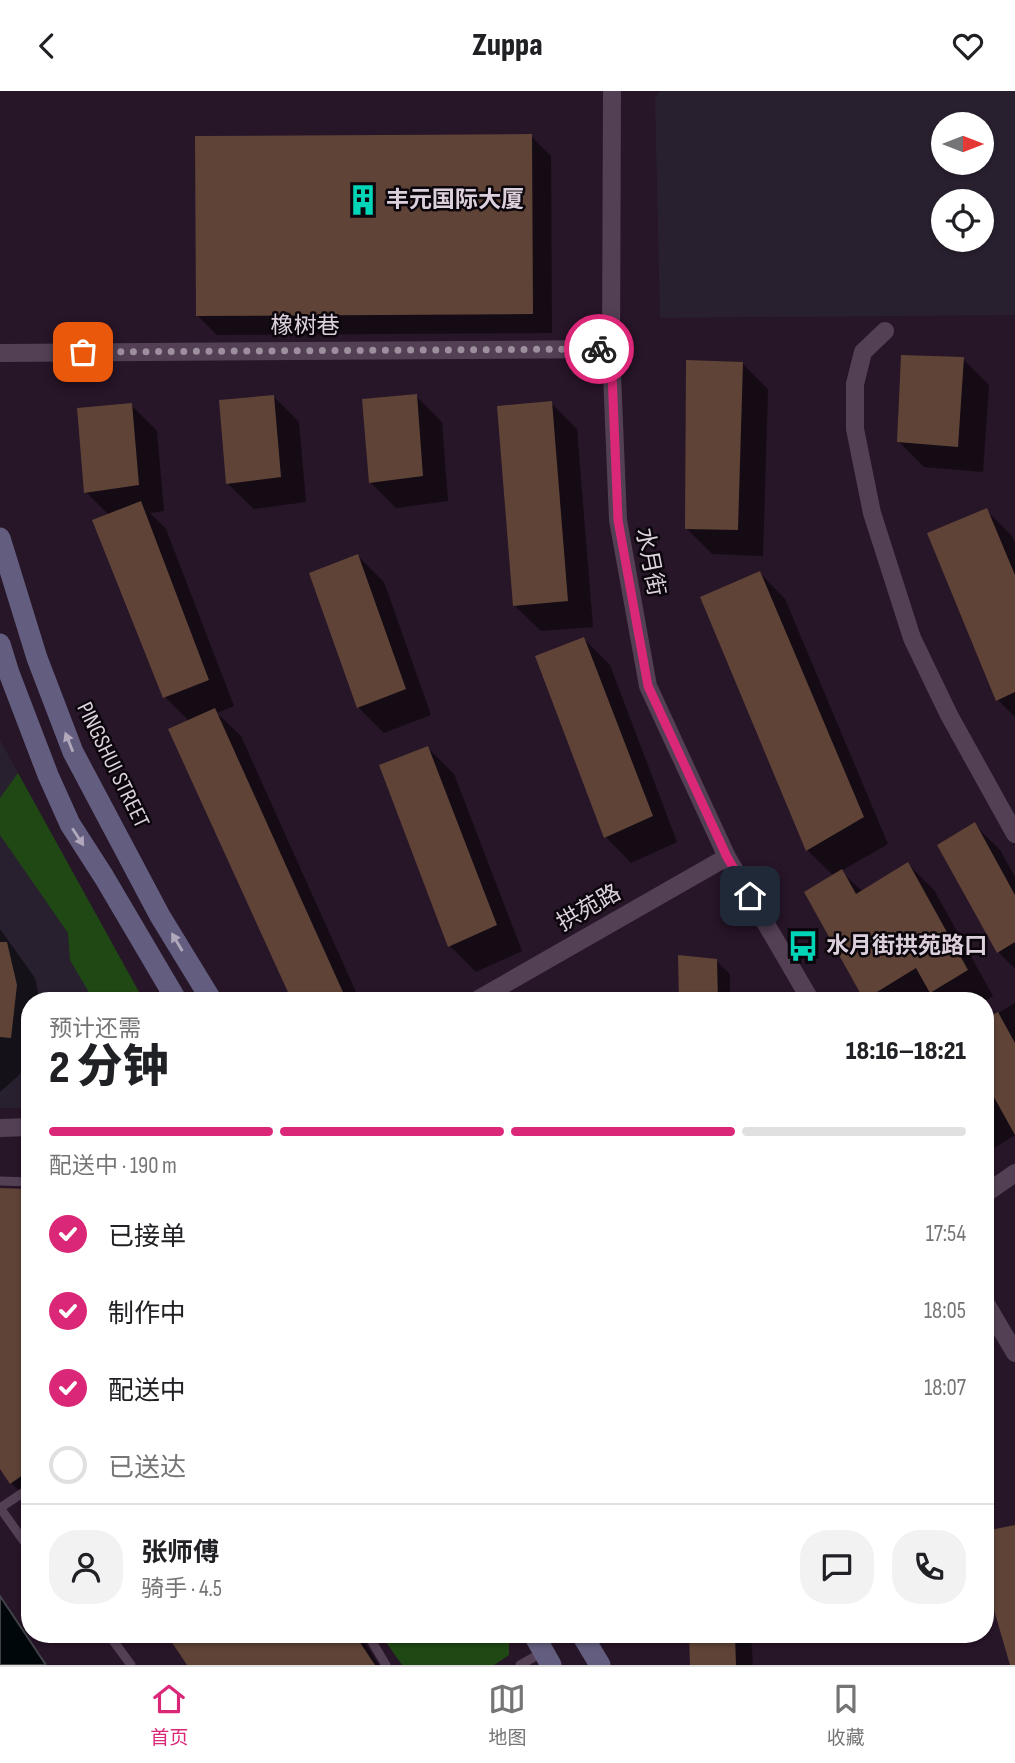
<!DOCTYPE html>
<html lang="zh">
<meta charset="utf-8">
<style>
:root{--surface:#fff;--page:#f2f2f2;--text:#202124;--muted:#757577;--line:#e0e0e0;--accent:#db2777}
body{margin:0;font-family:"Sofia Sans Condensed","Noto Sans SC",sans-serif;background:var(--page);color:var(--text);height:100vh;display:flex;flex-direction:column;font-size:26px;white-space:nowrap}
*{box-sizing:border-box;margin:0}
p{font-size:23px;color:var(--muted)}
.icon{flex:none;width:38px;height:38px;fill:none;stroke:currentColor;stroke-width:2;stroke-linecap:round;stroke-linejoin:round}
.map{position:relative;flex:1;overflow:hidden}
.drawer{position:absolute;left:21px;top:901px;width:973px;height:651px;display:flex;flex-direction:column;background:var(--surface);border-radius:28px;box-shadow:0 2px 5px #0004}
.drawer>*{flex:none}
.needle{width:46px;rotate:90deg}
.buttons{position:absolute;left:931px;top:21px;display:grid;gap:14px}
.buttons a{display:grid;place-items:center;width:63px;height:63px;border-radius:50%;background:var(--surface);box-shadow:0 2px 5px #0004;font-size:35px}
.pin{position:absolute;display:grid;place-items:center;width:60px;height:60px;color:#fff;margin:-30px;border-radius:14px;box-shadow:0 4px 10px #0006}
.courier{position:absolute;display:grid;place-items:center;width:70px;height:70px;margin:-35px;border:5px solid #db2777;border-radius:50%;background:#fff;color:#222;box-shadow:0 2px 9px #0007}
.summary em{font-style:normal;font-weight:800}
.summary div{display:flex;flex-direction:column-reverse}
.summary{display:flex;align-items:center;justify-content:space-between;height:119px;padding:0 28px}
h1{font-size:46px;font-weight:800;line-height:52px}
.bar{display:grid;grid-template-columns:repeat(4,1fr);gap:10px 7px;align-content:center;height:84px;padding:0 28px}
.bar i{height:9px;border-radius:5px;background:var(--line)}
.bar .active{background:var(--accent)}
.bar p{grid-column:span 4}
.line{display:flex;align-items:center;gap:18px;padding:0 28px;border-top:2px solid var(--line)}
.line div{flex:1}
.round{display:grid;place-items:center;flex:none;width:74px;height:74px;border-radius:28px;background:var(--page)}
ol{padding:0 28px;list-style:none}
li{display:flex;align-items:center;gap:21px;height:77px}
li p{margin-inline-start:auto}
li .icon{padding:7px;border-radius:50%;background:var(--accent);color:#fff;stroke-width:4}
li:last-child{color:var(--muted)}
li i{width:38px;height:38px;border:4px solid var(--line);border-radius:50%}
header{display:flex;justify-content:space-between;align-items:center;height:91px;padding:0 28px;background:var(--surface);font-size:32px;font-weight:800}
.dock{display:flex;justify-content:space-around;align-items:center;height:98px;border-top:2px solid var(--line);background:var(--surface);font-size:19px;color:var(--muted)}
.dock a{display:grid;justify-items:center;gap:4px}
.dock .active{color:var(--accent)}
.map>svg:first-child{display:block}
.commercial{fill:#29202f;fill-rule:evenodd}
.green{fill:#204814}
.water{fill:#00070a;stroke:#424349;stroke-width:2}
.shadow{fill:#0007}
.building{fill:#5f4337}
.lines{fill:none;stroke-linecap:round;stroke-linejoin:round}
.lane{stroke:#544055;stroke-width:9}
.street{stroke:#544055;stroke-width:18}
.secondary{stroke:#635e7f;stroke-width:21}
.oneway{fill:#b2a8bb}
.done{stroke:#9d8f9d;stroke-width:7;stroke-dasharray:0 12.6}
.route{stroke:#db2777;stroke-width:9}
.labels{text-anchor:middle;dominant-baseline:central;stroke-width:5;stroke-linejoin:round;paint-order:stroke}
.poi-label{font-size:23px;font-weight:bold;fill:#dcd0dc;stroke:#0b050c;text-anchor:start}
.street-label{font-size:23px;fill:#dcd0dc;stroke:#0b050c}
</style>
<header><svg class="icon" aria-label="back" viewBox="0 0 24 24"><path d="M15 5l-7 7 7 7"/></svg>Zuppa<svg class="icon" aria-label="heart" viewBox="0 0 24 24"><path d="M12 20l-8-8c-3-5 5-10 8-4 3-6 11-1 8 4z"/></svg></header>
<div class="map">
<svg width="1015" height="1574" viewBox="0 0 1015 1574">
<rect width="100%" height="100%" fill="#271528"/>
<path class="commercial" d="M 659,0 L 1015,0 L 1015,224 L 660,227 L 655,7 ZM 943,33 L 982,33 L 982,72 L 943,72 ZM 943,110 L 982,110 L 982,149 L 943,149 Z
M 0,649 L 144,910 L 30,910 L 30,1017 L 0,1017 Z"/>
<path class="green" d="M 18,682 L 144,910 L 94,910 L 70,869 L 68,842 L 0,744 L 0,707 Z
M 381,1544 L 509,1544 L 509,1564 L 494,1574 L 402,1574 Z"/>
<path class="water" d="M 0,1505 L 46,1574 L 0,1574 Z"/>
<path class="shadow" d="M 531,45 L 551,65 L 552,242 L 217,244 L 197,224 Z
M 963,268 L 989,294 L 983,381 L 924,376 L 898,350 Z
M 742,272 L 768,298 L 763,465 L 712,463 L 686,437 Z
M 273,305 L 299,331 L 306,411 L 254,418 L 228,393 Z
M 416,305 L 442,331 L 448,410 L 396,417 L 371,392 Z
M 551,312 L 577,338 L 593,536 L 541,540 L 515,515 Z
M 131,314 L 157,340 L 164,420 L 150,422 L 166,438 L 234,615 L 217,622 L 241,645 L 360,910 L 293,910 L 190,631 L 165,606 L 109,424 L 86,401 Z
M 986,419 L 1012,445 L 1015,452 L 1015,626 L 998,609 Z
M 358,465 L 384,491 L 431,624 L 384,642 L 358,616 Z
M 760,482 L 785,508 L 888,753 L 841,780 L 863,801 L 908,773 L 934,799 L 993,905 L 985,910 L 940,910 L 936,906 L 930,910 L 868,910 L 866,908 L 834,785 L 807,759 Z
M 584,548 L 610,574 L 677,751 L 631,772 L 606,746 L 537,566 Z
M 428,657 L 454,683 L 522,860 L 476,881 L 450,855 L 382,675 Z
M 975,734 L 1000,759 L 1015,786 L 1015,878 L 998,861 L 940,755 Z
M 0,838 L 35,887 L 40,910 L 30,910 L 30,969 L 18,985 L 0,1001 Z
M 716,870 L 730,883 L 730,910 L 681,910 Z
M 1015,912 L 1015,1044 L 985,1063 L 985,930 Z
M 0,1097 L 30,1100 L 30,1410 L 11,1392 L 0,1375 Z
M 169,1544 L 360,1544 L 379,1574 L 189,1574 Z
M 690,1544 L 751,1544 L 753,1574 L 691,1574 Z"/>
<path class="building" d="M 532,43 L 533,223 L 196,225 L 195,45 Z
M 901,264 L 964,266 L 958,356 L 897,351 Z
M 686,269 L 743,271 L 738,439 L 685,438 Z
M 417,303 L 423,385 L 369,392 L 362,308 Z
M 274,304 L 281,386 L 226,393 L 219,309 Z
M 552,310 L 568,510 L 513,515 L 497,315 Z
M 132,312 L 139,394 L 84,402 L 77,317 Z
M 141,410 L 209,589 L 163,607 L 92,429 Z
M 987,417 L 1015,484 L 1015,601 L 996,610 L 927,442 Z
M 358,463 L 406,598 L 357,617 L 309,482 Z
M 760,480 L 864,726 L 806,760 L 700,506 Z
M 584,546 L 653,725 L 604,747 L 535,565 Z
M 215,617 L 347,910 L 292,910 L 168,638 Z
M 428,655 L 497,834 L 448,856 L 379,674 Z
M 975,731 L 1015,804 L 1015,851 L 997,862 L 937,754 Z
M 908,771 L 968,879 L 930,902 L 916,877 L 864,909 L 804,801 L 842,778 L 856,803 Z
M 0,851 L 7,851 L 17,894 L 11,947 L 0,946 Z
M 678,864 L 717,868 L 718,910 L 679,910 Z
M 998,921 L 1015,952 L 1015,1044 L 985,990 L 985,928 Z
M 0,1097 L 30,1098 L 30,1379 L 10,1393 L 0,1378 Z
M 1015,1434 L 1015,1574 L 1010,1574 L 985,1488 L 985,1440 Z
M 167,1544 L 355,1544 L 375,1574 L 187,1574 Z
M 689,1544 L 735,1544 L 736,1574 L 690,1574 Z"/>
<g class="lines">
<path class="lane" d="M 0,1090 L 30,1091
M 0,1417 L 30,1397
M 1,1418 L 30,1459
M 109,1544 L 131,1574
M 368,1544 L 386,1574
M 520,1574 L 543,1561"/>
<path class="street" d="M 612,0 L 611,258 L 618,429 L 648,595 L 727,766 L 811,910
M 885,240 L 863,261 L 855,293 L 855,338 L 872,422 L 912,547 L 949,624 L 1015,743
M 0,262 L 611,258
M 475,910 L 727,766
M 0,1037 L 30,1036
M 985,1103 L 1015,1082
M 985,1211 L 1015,1262"/>
<path class="secondary" d="M 0,447 L 37,567 L 73,661 L 160,825 L 212,910
M 0,553 L 9,582 L 48,684 L 70,733 L 104,786 L 177,910
M 534,1544 L 551,1574
M 582,1544 L 600,1574"/>
</g>
<defs><path id="oneway-solid" d="M-6-.8H1V-3.2L6.5 0L1 3.2V.8H-6Z" transform="scale(1.75)"/></defs>
<g class="oneway">
<use href="#oneway-solid" transform="translate(69 651) rotate(-112)"/>
<use href="#oneway-solid" transform="translate(78 746) rotate(57)"/>
<use href="#oneway-solid" transform="translate(177 851) rotate(-121)"/>
</g>
<g class="lines">
<path class="done" d="M 83,261 L 599,258"/>
<path class="route" d="M 599,258 L 611,258 L 618,429 L 648,595 L 727,766 L 750,805"/>
</g>
<defs>
<symbol id="building-bare" viewBox="-9 -9 18 18"><path d="M-4-6H4V6H1V3H-1V6H-4ZM-2.5-4.3h1.7v1.8h-1.7ZM.8-4.3h1.7v1.8H.8ZM-2.5-1h1.7V.8h-1.7ZM.8-1h1.7V.8H.8Z" fill="#00d5b7" stroke="#0b050c" stroke-width="2.5" paint-order="stroke"/></symbol>
<symbol id="bus-bare" viewBox="-9 -9 18 18"><path d="M-5-6H5V4H4V6H2V4H-2V6H-4V4H-5ZM-3.5-4V0h7V-4ZM-3.5 1.2v1.5H-2V1.2ZM2 1.2v1.5H3.5V1.2Z" fill="#00d5b7" stroke="#0b050c" stroke-width="2.5" paint-order="stroke"/></symbol>
</defs>
<g fill-rule="evenodd">
<use href="#building-bare" x="341" y="87" width="44" height="44"/>
<use href="#bus-bare" x="781" y="833" width="44" height="44"/>
</g>
<g class="labels">
<g class="poi-label">
<text x="386" y="109">丰元国际大厦</text>
<text x="826" y="855">水月街拱苑路口</text>
</g>
<g class="street-label">
<text x="305" y="235">橡树巷</text>
<text transform="translate(650 471) rotate(79)">水月街</text>
<text transform="translate(113 674) rotate(64)">PINGSHUI STREET</text>
<text transform="translate(589 817) rotate(-30)">拱苑路</text>
</g>
</g>
</svg>
<div class="buttons">
<a><svg class="needle" viewBox="-14 -14 28 28"><path d="M0-13l5 13h-10z" fill="#e53935"/><path d="M0 13l5-13h-10z" fill="#757577"/></svg></a>
<a><svg class="icon" aria-label="locate" viewBox="0 0 24 24"><circle cx="12" cy="12" r="6"/><path d="M12 2v4M12 18v4M2 12h4M18 12h4"/></svg></a>
</div>
<div class="pin" style="left:83px;top:261px;background:#ea580c"><svg class="icon" aria-label="bag" viewBox="0 0 24 24"><path d="M5 8h14l-1 12H6zM9 8a3 3 0 0 1 6 0"/></svg></div>
<div class="pin" style="left:750px;top:805px;background:#1f2937"><svg class="icon" aria-label="home" viewBox="0 0 24 24"><path d="M3 11l9-7 9 7M6 9v11h12V9"/></svg></div>
<div class="courier" style="left:599px;top:258px"><svg class="icon" aria-label="bike" viewBox="0 0 24 24"><circle cx="6" cy="16" r="4"/><circle cx="18" cy="16" r="4"/><path d="M6 16l4-8h5l3 8M10 8l3 8H6M13 5h3"/></svg></div>
<section class="drawer">
<div class="summary"><div><h1>2 分钟</h1><p>预计还需</p></div><em>18:16–18:21</em></div>
<div class="bar"><i class="active"></i><i class="active"></i><i class="active"></i><i></i><p>配送中 · 190 m</p></div>
<ol>
<li><svg class="icon" aria-label="check" viewBox="0 0 24 24"><path d="M5 12l5 5 9-10"/></svg>已接单<p>17:54</p></li>
<li><svg class="icon" aria-label="check" viewBox="0 0 24 24"><path d="M5 12l5 5 9-10"/></svg>制作中<p>18:05</p></li>
<li><svg class="icon" aria-label="check" viewBox="0 0 24 24"><path d="M5 12l5 5 9-10"/></svg>配送中<p>18:07</p></li>
<li><i></i>已送达</li>
</ol>
<div class="line" style="height:126px"><a class="round"><svg class="icon" aria-label="person" viewBox="0 0 24 24"><circle cx="12" cy="8" r="4"/><path d="M4 21q1-7 8-7t8 7"/></svg></a><div><b>张师傅</b><p>骑手 · 4.5</p></div><a class="round"><svg class="icon" aria-label="chat" viewBox="0 0 24 24"><path d="M4 5h16v11H9l-5 4z"/></svg></a><a class="round"><svg class="icon" aria-label="phone" viewBox="0 0 24 24"><path d="M5 4h4l2 5-3 2q2 4 5 5l2-3 5 2v4C11 20 4 13 5 4z"/></svg></a></div>
</section>
</div>
<nav class="dock">
<a class="active"><svg class="icon" aria-label="home" viewBox="0 0 24 24"><path d="M3 11l9-7 9 7M6 9v11h12V9"/></svg>首页</a>
<a><svg class="icon" aria-label="map" viewBox="0 0 24 24"><path d="M3 6l6-2 6 2 6-2v14l-6 2-6-2-6 2zM9 4v14M15 6v14"/></svg>地图</a>
<a><svg class="icon" aria-label="saved" viewBox="0 0 24 24"><path d="M7 4h10v16l-5-4-5 4z"/></svg>收藏</a>
</nav>
